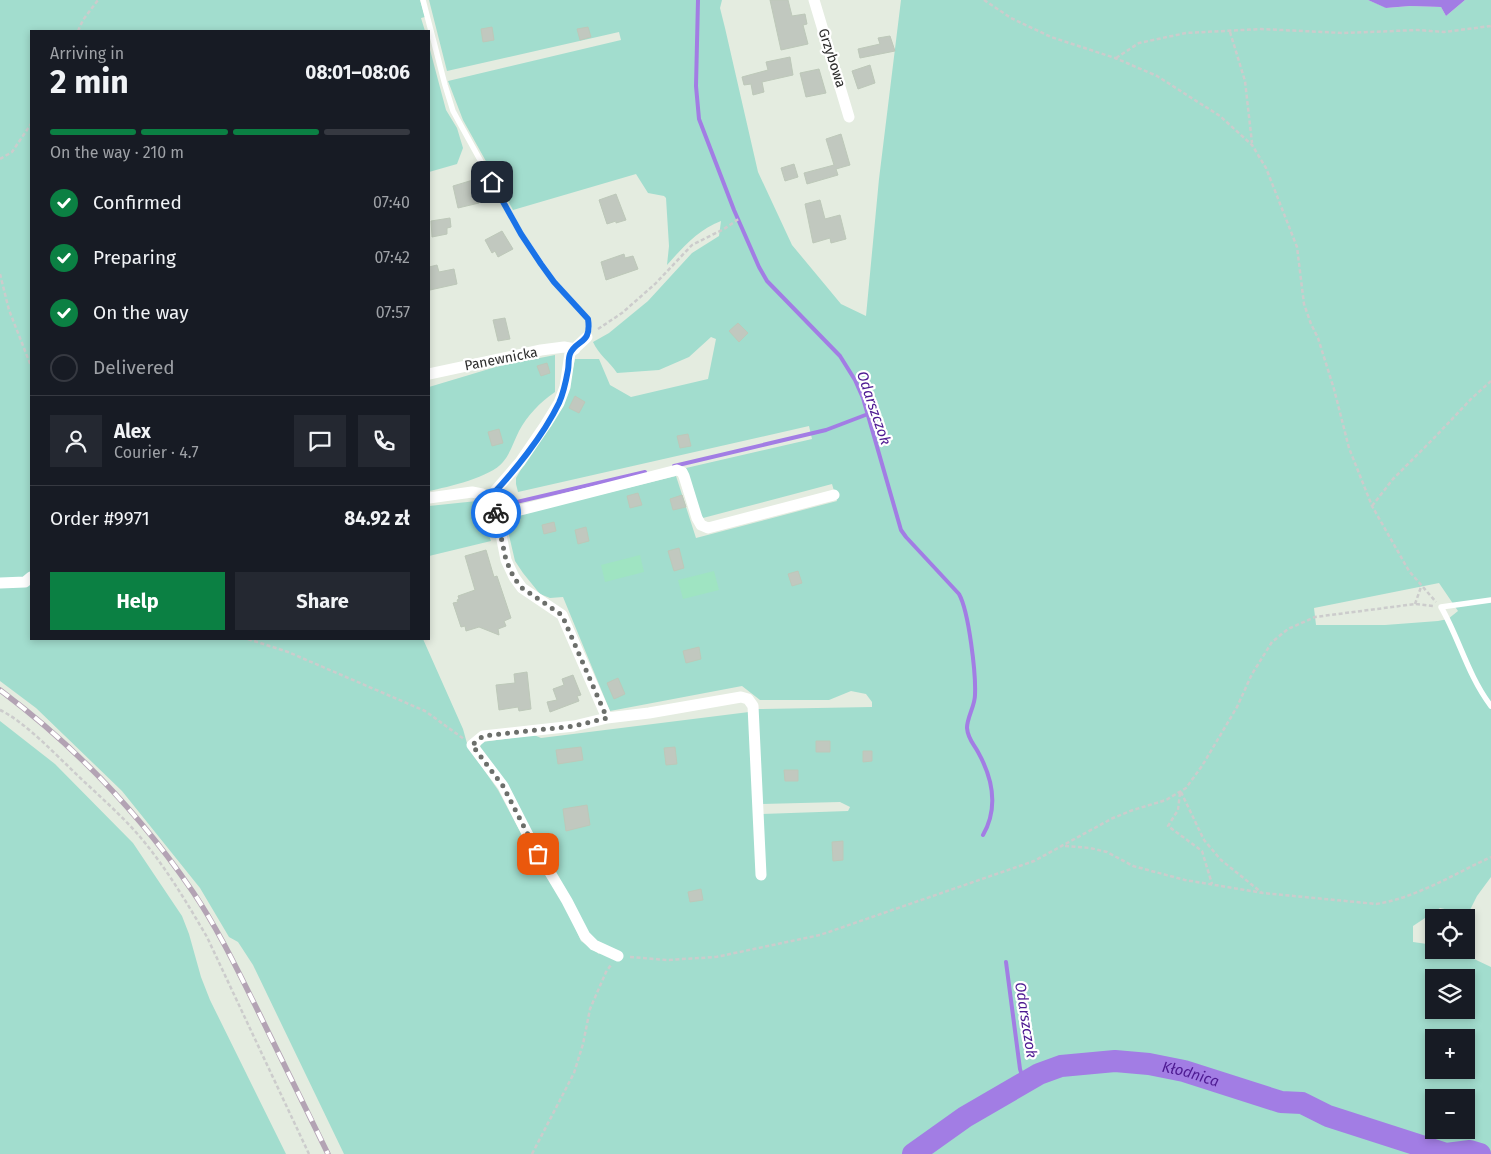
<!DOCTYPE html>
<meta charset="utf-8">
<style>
:root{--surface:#171b24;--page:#242831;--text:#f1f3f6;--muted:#9ea1a6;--line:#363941;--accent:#0b8043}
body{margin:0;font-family:"Fira Sans",sans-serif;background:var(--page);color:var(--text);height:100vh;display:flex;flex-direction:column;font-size:19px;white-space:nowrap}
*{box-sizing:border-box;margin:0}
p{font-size:16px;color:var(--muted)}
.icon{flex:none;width:28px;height:28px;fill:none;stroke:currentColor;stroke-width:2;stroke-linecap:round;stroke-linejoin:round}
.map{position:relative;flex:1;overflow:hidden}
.details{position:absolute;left:30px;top:30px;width:400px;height:610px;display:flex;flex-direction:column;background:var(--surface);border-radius:0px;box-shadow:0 2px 8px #0003}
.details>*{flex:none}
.fabs{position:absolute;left:1425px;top:909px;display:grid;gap:10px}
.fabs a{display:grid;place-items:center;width:50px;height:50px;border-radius:0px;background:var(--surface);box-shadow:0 2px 8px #0003;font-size:25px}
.pin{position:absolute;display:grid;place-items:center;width:42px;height:42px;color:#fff;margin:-21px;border-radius:10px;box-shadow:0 2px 8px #0006}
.courier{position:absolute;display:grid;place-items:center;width:50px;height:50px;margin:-25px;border:4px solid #1a73e8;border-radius:50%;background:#fff;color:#222;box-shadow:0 1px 6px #0007}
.head em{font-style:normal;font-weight:700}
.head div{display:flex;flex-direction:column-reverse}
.head{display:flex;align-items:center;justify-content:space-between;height:85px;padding:0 20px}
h1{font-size:32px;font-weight:700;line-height:38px}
.bar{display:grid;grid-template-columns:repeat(4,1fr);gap:8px 5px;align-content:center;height:60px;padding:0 20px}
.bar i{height:6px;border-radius:4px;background:var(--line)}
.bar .on{background:var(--accent)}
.bar p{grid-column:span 4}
.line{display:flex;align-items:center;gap:12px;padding:0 20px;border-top:1px solid var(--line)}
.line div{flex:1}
.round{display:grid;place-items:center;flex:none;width:52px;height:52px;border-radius:0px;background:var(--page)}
ol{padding:0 20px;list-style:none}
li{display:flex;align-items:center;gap:15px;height:55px}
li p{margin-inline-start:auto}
li .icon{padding:5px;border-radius:50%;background:var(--accent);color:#fff;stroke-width:4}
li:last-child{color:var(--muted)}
li i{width:28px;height:28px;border:2px solid var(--line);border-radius:50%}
.primary-button{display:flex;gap:10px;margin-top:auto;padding:10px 20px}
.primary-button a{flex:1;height:58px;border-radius:0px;background:var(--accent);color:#fff;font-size:20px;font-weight:700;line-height:58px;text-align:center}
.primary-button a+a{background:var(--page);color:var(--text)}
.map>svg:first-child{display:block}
.green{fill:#a2ddce;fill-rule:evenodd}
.pitch{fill:#9fe4c2}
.water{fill:#a27de4}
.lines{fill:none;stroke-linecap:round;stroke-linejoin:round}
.stream{stroke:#a27de4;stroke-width:4}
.river{stroke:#a27de4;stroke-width:22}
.building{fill:#c1c8bf;stroke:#bdc8b9}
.path{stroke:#ccc;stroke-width:2.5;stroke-dasharray:4 2.5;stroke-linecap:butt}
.service{stroke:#fff;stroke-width:5.5}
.minor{stroke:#fff;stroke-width:11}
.rail-casing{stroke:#b3a3b4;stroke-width:5.5}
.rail{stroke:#fff;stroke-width:4;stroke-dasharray:11;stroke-linecap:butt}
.done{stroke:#6c6f6b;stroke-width:5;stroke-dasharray:0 9}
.route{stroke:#1a73e8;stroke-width:6}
.labels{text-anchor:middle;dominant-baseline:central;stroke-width:4.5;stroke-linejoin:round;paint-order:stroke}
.street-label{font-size:14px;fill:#2c2c2c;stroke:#fff}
.water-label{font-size:15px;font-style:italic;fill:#4e1a92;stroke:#fff}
</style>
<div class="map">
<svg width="1491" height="1154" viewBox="0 0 1491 1154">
<rect width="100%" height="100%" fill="#e4ece0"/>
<path class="green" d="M 0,0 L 420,0 L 425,17 L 421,18 L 425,31 L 31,31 L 31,639 L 423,639 L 463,729 L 468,747 L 498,790 L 531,852 L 567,909 L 581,941 L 599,954 L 605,945 L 592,939 L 480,747 L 482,742 L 534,735 L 541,738 L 749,712 L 757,879 L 765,879 L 761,814 L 848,811 L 850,807 L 840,802 L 761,804 L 757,709 L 872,707 L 872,702 L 866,694 L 851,691 L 829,700 L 760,700 L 742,686 L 610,711 L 563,597 L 550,598 L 540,594 L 523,573 L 515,561 L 505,518 L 676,476 L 696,538 L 837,501 L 832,484 L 703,518 L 699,516 L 686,468 L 812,439 L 809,426 L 518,492 L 516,484 L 516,478 L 569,387 L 575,359 L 599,359 L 610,385 L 631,397 L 708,379 L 716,339 L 711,337 L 689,357 L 659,370 L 617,373 C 610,362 598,354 593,342 L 609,333 L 648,301 L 692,253 L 719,236 L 721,221 C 698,230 683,247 667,265 L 669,246 L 666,198 L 664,196 L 648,193 L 636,174 L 513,210 L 463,120 L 448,81 L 621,40 L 619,32 L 447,71 L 429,0 L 722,0 L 720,8 L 725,28 L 758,172 L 792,245 L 841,304 L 866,316 L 879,179 L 901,0 L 1368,0 L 1387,8 L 1410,6 L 1441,7 L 1446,16 L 1465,0 L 1491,0 L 1491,877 L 1477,896 L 1468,914 L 1440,908 L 1413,926 L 1413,942 L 1434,945 L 1434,950 L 1455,950 L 1491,967 L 1491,1154 L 344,1154 L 253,965 L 238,942 L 229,937 L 200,888 L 122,791 L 36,708 L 0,681 ZM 1439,583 L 1458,611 L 1448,619 L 1438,621 L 1385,625 L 1316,625 L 1314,608 ZM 1434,978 L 1466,978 L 1466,1010 L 1434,1010 ZM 1434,1038 L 1466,1038 L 1466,1070 L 1434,1070 ZM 1434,1098 L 1466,1098 L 1466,1130 L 1434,1130 Z
M 429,46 L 446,110 L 457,128 L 463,148 L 457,164 L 429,172 Z
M 555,355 L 555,392 C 540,402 527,416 519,431 C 514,441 510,454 503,462 C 491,477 448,487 429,491 L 429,387 L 499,366 Z
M 477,501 L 491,541 L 429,556 L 429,506 Z
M 0,721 L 55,764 L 133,843 L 182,916 L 189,934 L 201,977 L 210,1000 L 286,1154 L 0,1154 Z"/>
<path class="pitch" d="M 640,555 L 644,572 L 605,582 L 601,565 Z
M 714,571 L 719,590 L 683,599 L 678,580 Z"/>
<path class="water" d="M 1368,0 L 1465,0 L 1446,16 L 1441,7 L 1410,6 L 1386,8 Z"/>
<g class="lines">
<path class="stream" d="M 698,0 L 696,86 L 699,119 L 734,210 L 759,267 L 767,281 L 840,356 L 855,380 L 863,398 L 901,530 L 906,537 L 959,594 C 969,612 976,674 975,695 C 975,706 967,717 967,728 C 968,739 973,743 978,752 C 993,779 999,807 983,835
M 674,466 L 826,430 L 868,414
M 504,505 L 645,472
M 1006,962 L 1020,1069 L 1024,1082"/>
<path class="river" id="s1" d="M 913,1154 L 965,1117 L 1039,1074 L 1061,1066 L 1115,1061 L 1149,1064 L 1184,1071 L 1281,1102 L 1302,1103 L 1328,1116 L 1446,1154 L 1470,1151 L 1480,1154"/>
</g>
<path class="building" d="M 770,0 L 788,0 L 792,16 L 805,14 L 807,24 L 803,25 L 808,44 L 781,50 Z
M 492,27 L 494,40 L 483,42 L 481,29 Z
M 588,27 L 591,37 L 580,40 L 577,29 Z
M 890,36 L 895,51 L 860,58 L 858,49 L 880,44 L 878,38 Z
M 790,57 L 793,75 L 762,82 L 764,92 L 753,95 L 751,84 L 744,85 L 742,77 L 768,70 L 766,62 Z
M 870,65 L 875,83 L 858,89 L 852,71 Z
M 819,69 L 826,93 L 806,97 L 800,73 Z
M 841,134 L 850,165 L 836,169 L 838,175 L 807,184 L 804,173 L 834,165 L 826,139 Z
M 794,164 L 798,177 L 785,181 L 781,168 Z
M 473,180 L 479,203 L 458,208 L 453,186 Z
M 616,194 L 626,220 L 616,223 L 616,221 L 607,224 L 599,200 Z
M 820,200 L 825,219 L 840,215 L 846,239 L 831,243 L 830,238 L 813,243 L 805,204 Z
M 450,218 L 451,227 L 447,228 L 447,234 L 432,237 L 431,221 Z
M 502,231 L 513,249 L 498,257 L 495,251 L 492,253 L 485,240 Z
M 624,254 L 625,258 L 633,256 L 638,269 L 606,280 L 601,262 Z
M 437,265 L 439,272 L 454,269 L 457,284 L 430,290 L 429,267 Z
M 505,318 L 510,339 L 498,341 L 493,320 Z
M 738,323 L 748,333 L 739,342 L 729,331 Z
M 547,363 L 550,373 L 541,376 L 537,366 Z
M 575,396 L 585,402 L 579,413 L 569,408 Z
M 499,429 L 503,443 L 492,446 L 488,432 Z
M 688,434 L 691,446 L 680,448 L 677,436 Z
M 638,493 L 642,505 L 630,508 L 627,496 Z
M 682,495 L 686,507 L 673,510 L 670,499 Z
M 554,522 L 556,531 L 544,534 L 542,525 Z
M 586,527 L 589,541 L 578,544 L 575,530 Z
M 679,548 L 684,568 L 674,571 L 668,551 Z
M 486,550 L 494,577 L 497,576 L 511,618 L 504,621 L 506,626 L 498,629 L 499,635 L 479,627 L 466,631 L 465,626 L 461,627 L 453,603 L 458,602 L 457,600 L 459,599 L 458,596 L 475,590 L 465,556 Z
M 798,571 L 802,583 L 792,586 L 788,574 Z
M 699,647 L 701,659 L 686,663 L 683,651 Z
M 527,672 L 531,709 L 519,711 L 518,707 L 499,710 L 496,685 L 515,683 L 514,674 Z
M 573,675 L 581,695 L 577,696 L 579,701 L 550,712 L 547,702 L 557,700 L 553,689 L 564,685 L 562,679 Z
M 618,678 L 625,694 L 614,699 L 607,683 Z
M 816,741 L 830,741 L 830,752 L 816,752 Z
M 581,747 L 583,760 L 558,764 L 556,750 Z
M 675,747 L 677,764 L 666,765 L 664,748 Z
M 863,751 L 872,751 L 872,761 L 863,762 Z
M 784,770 L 798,770 L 798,781 L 785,781 Z
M 587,805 L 590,825 L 566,831 L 563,809 Z
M 843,841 L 843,860 L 833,861 L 832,842 Z
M 701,889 L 703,900 L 690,902 L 688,892 Z"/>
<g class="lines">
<path class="path" d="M 984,0 L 1011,18 L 1051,37 L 1115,58 L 1157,76 L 1220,116 L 1252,145 L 1266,168 L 1297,247 L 1304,304 L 1311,324 L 1318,338 L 1334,389 L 1349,448 L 1372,506 L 1409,571 L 1436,602
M 78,31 L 83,20 L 98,0
M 1230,32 L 1245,81 L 1252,143
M 1116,58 L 1139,43 L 1186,33 L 1261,29 L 1343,33 L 1418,30 L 1444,32 L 1491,26
M 0,159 L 12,152 L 31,124
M 0,274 L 9,310 L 31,366
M 598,329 L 622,313 L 655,284 L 692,245 L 724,229 L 740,218
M 1372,506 L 1393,479 L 1435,437 L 1472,398 L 1491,381
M 1415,604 L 1421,587
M 248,639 L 288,652 L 425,711 L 464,739
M 0,710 C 23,721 49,748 68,766 C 92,790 119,812 141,838 C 167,869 187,903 207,937 L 309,1154
M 1181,792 L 1204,840 L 1221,860 L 1261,892
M 1180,793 L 1178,810 L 1168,826 L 1202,851 L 1212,884
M 1065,846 L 1090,848 L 1107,852 L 1133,866 L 1185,880 L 1263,893 L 1376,904 C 1416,898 1454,874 1491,857
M 630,957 L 667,960 L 716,957 L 820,935 L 1034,861 L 1113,818 L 1133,810 L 1166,800 L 1186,788 L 1202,766 L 1237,707 L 1252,674 L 1272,642 L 1288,629 L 1315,617 L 1415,604 L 1433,606
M 532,1154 L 574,1073 L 583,1044 L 590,1009 L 606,972 L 611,965"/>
<path class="service" d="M 423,0 L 445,85 L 453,111 L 521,234 L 554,282 L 588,319 L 589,328 L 587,337
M 1491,600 L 1441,607 C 1459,638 1468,676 1491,706"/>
<path class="minor" d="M 814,0 L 849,117
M 429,374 L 541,350 L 564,347 L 575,349
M 429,498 L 472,492 L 482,494 L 489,498 L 496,509 L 506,560 L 514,577 L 522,588 L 562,615 L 607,718 L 574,726 L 483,736 L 472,745 L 503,786 L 530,839 L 567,901 L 585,936 L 594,945 L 618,956
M 489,498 L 520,462 L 546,424 L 559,403 L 565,387 L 570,353 L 587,337
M 497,516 L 677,470 L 682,472 L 684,476 L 697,518 L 701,525 L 708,528 L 834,495
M 0,583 L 25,582 L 31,577
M 607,718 L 649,713 L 741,697 L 748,699 L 753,706 L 761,875"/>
<defs>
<path id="rail" d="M 0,690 C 75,746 140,814 193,892 C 218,929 238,971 258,1011 C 281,1059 305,1106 328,1154"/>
</defs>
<use href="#rail" class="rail-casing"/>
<use href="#rail" class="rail"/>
</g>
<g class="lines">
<path class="done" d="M 496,513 L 506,560 L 514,578 L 522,588 L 562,615 L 607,718 L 574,726 L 483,736 L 472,745 L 503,786 L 538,854"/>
<path class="route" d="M 492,182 L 521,234 L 541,264 L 554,282 L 588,319 C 592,345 576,339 570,354 C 568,359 569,365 568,370 C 566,381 564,392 559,403 C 543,436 514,472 489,498 L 496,513"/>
</g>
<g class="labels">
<g class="street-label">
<text transform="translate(832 58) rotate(72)">Grzybowa</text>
<text transform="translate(501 359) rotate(-11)">Panewnicka</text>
</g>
<g class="water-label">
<text transform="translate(874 408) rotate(71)">Odarszczok</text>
<text transform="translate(1026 1020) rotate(81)">Odarszczok</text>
<text stroke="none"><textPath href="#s1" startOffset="304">Kłodnica</textPath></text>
</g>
</g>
</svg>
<div class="fabs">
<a><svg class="icon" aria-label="locate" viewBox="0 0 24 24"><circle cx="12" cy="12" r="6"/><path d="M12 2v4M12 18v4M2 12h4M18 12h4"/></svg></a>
<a><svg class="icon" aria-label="layers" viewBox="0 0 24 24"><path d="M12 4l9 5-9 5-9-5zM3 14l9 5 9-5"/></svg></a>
<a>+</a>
<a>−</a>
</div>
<div class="pin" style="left:538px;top:854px;background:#ea580c"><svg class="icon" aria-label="bag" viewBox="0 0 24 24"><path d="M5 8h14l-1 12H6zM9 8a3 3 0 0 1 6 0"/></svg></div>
<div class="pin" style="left:492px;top:182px;background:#1f2937"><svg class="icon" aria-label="home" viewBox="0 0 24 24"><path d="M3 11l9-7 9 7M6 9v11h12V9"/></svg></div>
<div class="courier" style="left:496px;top:513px"><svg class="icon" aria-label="bike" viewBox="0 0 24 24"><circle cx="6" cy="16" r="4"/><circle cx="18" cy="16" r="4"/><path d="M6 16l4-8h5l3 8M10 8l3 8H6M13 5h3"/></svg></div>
<section class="details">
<div class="head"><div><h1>2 min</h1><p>Arriving in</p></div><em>08:01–08:06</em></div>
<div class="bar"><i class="on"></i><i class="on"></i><i class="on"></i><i></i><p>On the way · 210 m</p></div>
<ol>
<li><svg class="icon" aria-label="check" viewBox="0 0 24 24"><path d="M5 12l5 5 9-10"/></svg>Confirmed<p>07:40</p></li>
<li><svg class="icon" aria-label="check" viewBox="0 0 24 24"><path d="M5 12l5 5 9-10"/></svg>Preparing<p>07:42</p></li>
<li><svg class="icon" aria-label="check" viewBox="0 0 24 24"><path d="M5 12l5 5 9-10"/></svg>On the way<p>07:57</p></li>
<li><i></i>Delivered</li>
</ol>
<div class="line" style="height:90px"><a class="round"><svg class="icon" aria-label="person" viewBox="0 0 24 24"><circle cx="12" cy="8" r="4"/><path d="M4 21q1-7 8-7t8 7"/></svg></a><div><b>Alex</b><p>Courier · 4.7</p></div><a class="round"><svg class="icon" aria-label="chat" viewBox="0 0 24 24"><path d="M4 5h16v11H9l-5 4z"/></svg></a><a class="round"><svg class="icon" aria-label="phone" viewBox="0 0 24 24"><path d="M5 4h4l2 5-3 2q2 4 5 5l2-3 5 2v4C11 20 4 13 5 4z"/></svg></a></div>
<div class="line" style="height:65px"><div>Order #9971</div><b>84.92 zł</b></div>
<div class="primary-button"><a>Help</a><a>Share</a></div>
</section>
</div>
